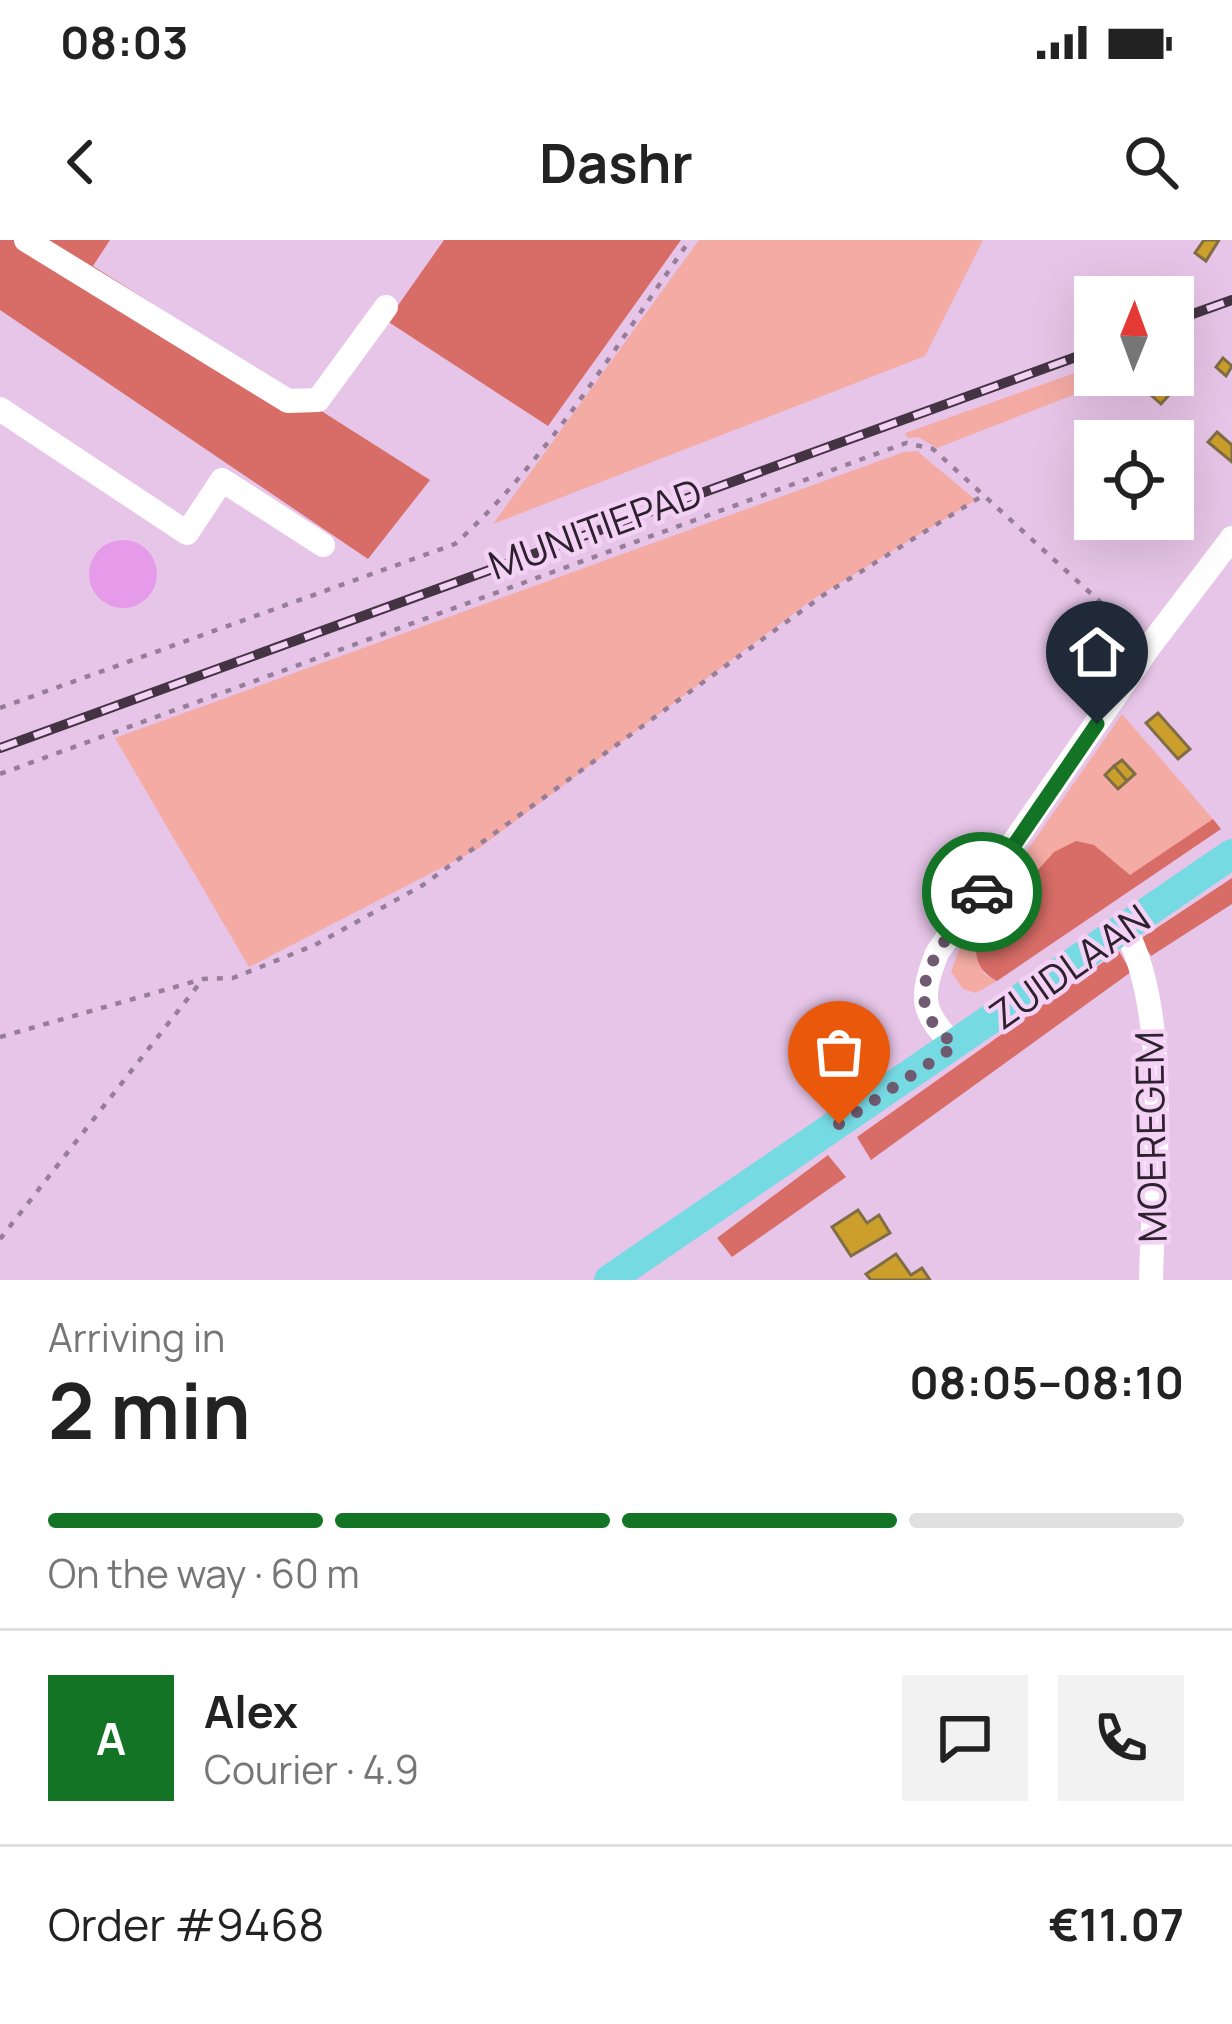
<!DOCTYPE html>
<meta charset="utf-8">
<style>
:root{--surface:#fff;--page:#f2f2f2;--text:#222;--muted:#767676;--line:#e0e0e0;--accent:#127424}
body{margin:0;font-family:Manrope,sans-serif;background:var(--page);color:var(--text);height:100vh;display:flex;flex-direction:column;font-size:45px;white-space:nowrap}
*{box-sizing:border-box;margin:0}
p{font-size:39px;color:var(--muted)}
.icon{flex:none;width:66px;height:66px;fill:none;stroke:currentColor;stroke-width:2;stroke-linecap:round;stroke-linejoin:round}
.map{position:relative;height:1040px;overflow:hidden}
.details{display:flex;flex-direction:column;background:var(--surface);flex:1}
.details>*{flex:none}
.needle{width:78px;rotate:1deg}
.controls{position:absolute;left:1074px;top:36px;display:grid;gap:24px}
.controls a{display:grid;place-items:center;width:120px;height:120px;border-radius:0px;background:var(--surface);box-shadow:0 12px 48px #0002;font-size:60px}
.pin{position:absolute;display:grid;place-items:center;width:102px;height:102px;color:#fff;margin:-123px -51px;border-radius:50% 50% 50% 0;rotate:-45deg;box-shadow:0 0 12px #0007}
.pin .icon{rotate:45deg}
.courier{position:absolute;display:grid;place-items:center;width:120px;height:120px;margin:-60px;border:9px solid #127424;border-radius:50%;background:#fff;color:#222;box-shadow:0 3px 15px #0007}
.head em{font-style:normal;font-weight:700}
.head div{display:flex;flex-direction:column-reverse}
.head{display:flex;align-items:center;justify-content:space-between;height:204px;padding:0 48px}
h1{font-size:78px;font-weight:700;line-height:90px}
.bar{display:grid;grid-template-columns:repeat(4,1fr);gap:18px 12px;align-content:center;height:144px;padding:0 48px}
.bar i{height:15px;border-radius:9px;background:var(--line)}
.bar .selected{background:var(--accent)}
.bar p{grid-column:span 4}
.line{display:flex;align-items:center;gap:30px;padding:0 48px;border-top:3px solid var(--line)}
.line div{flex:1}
.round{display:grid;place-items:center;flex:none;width:126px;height:126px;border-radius:0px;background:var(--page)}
.status{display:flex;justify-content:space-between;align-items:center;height:84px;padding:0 60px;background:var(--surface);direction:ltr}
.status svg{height:33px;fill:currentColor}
header{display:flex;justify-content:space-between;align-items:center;height:156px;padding:0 48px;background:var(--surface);font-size:54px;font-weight:700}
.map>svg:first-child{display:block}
.green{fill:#f4aba4}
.forest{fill:#d86d67}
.water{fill:#e69bea}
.building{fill:#cc9e2b;stroke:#7f6d46;stroke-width:3}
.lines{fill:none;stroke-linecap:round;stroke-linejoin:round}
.path{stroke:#977e98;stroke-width:4.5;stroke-dasharray:6 9;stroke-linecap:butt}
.minor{stroke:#fff;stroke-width:24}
.major{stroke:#76dae3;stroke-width:30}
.rail-casing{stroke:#433343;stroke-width:10}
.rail{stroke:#f4d2f5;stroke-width:6;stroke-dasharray:18;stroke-linecap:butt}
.done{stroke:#6f5a6f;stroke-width:12;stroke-dasharray:0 21.6}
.route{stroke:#127424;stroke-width:15}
.labels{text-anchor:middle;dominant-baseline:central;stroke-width:9;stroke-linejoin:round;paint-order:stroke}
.street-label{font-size:39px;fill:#2e212e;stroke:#f4d2f5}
</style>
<div class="status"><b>08:03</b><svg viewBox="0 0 49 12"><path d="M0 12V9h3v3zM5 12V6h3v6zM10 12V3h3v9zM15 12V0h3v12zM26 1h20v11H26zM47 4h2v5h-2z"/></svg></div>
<header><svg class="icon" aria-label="back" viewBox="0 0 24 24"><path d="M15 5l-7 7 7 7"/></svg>Dashr<svg class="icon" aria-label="search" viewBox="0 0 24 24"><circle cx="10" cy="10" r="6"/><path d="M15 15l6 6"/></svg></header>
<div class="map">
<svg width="1232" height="1040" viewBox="0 0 1232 1040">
<rect width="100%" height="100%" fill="#e7c5e8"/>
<path class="green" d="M 699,0 L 983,0 L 925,116 L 493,284 Z
M 1095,126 L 1095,135 L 1106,135 L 1109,141 L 937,208 L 918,197 L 908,198 L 905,193 Z
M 917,211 L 976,260 L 812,360 L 478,609 L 249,727 L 115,498 L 904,212 Z
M 1122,474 L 1213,579 L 1130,636 L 1093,605 L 983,733 L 997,741 L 976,753 L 963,749 L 951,732 L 960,707 Z"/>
<path class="forest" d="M 0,0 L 110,0 L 93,26 L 430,240 L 368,319 L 0,70 Z
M 444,0 L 681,0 L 548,186 L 387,81 Z
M 1213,579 L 1221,589 L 997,741 C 979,731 976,721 975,701 L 1054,612 L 1076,601 L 1094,605 L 1130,635 Z
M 1232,638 L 1232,664 L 1151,716 L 1140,699 Z
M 1119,711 L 1131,732 L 871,920 L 857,897 Z
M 828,915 L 846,937 L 732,1017 L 717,998 Z"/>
<path class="water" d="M89 334a34 34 0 1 1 68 0a34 34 0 1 1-68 0Z"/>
<path class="building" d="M 1204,0 L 1219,0 L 1206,21 L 1195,13 Z
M 1223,118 L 1232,126 L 1226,136 L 1216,127 Z
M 1149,136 L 1170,154 L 1161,164 L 1141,146 Z
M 1217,192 L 1232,205 L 1232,222 L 1208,202 Z
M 1158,473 L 1190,509 L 1178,519 L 1146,483 Z
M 1122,520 L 1135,534 L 1127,541 L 1114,526 Z
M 1114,526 L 1127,541 L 1118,549 L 1105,535 Z
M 858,970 L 867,983 L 879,975 L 890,993 L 851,1016 L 832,987 Z
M 896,1014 L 911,1035 L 922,1028 L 930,1040 L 871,1040 L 866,1034 Z"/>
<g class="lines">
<path class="path" d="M 0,468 L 455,304 C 549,219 617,104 690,0
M 0,534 L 906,203 L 933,209 L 1132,391
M 0,797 L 203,739 L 233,738 L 315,705 L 423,645 L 825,354 L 982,256
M 0,999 L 203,739"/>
<path class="minor" d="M 26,0 L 288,161 L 318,160 L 386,67
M 0,169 L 187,293 L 222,240 L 323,305
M 1124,687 C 1173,775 1153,939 1151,1040
M 955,806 C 920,772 920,757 937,713 L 1149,407 L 1232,298"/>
<path class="major" d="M 609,1040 L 1232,614"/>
<defs>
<path id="rail" d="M 1173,81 L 1232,60
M 0,508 L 1095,110"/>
</defs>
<use href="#rail" class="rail-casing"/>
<use href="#rail" class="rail"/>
</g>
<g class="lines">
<path class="done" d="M 839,884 L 955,806 C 944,795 930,784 926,769 C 914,727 960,683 982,652"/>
<path class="route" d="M 982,652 L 1097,484"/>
</g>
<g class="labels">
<g class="street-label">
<text transform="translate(595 288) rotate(-20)">MUNITIEPAD</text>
<text transform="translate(1069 726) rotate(-35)">ZUIDLAAN</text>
<text transform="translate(1150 897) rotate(-91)">MOEREGEM</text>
</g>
</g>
</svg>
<div class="controls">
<a><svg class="needle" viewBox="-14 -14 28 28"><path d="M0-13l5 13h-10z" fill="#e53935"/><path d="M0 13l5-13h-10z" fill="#767676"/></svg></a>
<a><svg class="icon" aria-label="locate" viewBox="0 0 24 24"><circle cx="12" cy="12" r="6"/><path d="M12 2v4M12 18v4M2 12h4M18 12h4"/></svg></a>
</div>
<div class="pin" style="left:839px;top:884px;background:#ea580c"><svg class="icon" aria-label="bag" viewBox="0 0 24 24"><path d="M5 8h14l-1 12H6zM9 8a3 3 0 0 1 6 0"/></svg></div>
<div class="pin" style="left:1097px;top:484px;background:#1f2937"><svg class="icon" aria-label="home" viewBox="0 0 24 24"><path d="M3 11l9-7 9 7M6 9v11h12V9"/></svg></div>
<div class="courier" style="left:982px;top:652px"><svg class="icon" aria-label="car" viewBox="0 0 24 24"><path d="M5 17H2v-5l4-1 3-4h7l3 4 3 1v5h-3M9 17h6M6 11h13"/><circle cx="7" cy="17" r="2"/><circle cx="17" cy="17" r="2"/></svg></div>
</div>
<section class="details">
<div class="head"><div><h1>2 min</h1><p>Arriving in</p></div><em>08:05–08:10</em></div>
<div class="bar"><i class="selected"></i><i class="selected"></i><i class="selected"></i><i></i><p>On the way · 60 m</p></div>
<div class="line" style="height:216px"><b class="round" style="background:var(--accent);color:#fff">A</b><div><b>Alex</b><p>Courier · 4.9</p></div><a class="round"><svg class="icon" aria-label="chat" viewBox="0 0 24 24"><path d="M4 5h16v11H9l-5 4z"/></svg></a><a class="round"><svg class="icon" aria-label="phone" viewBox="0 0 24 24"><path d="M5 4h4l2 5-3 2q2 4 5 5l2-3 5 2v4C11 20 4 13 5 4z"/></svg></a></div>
<div class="line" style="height:156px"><div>Order #9468</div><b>€11.07</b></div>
</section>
